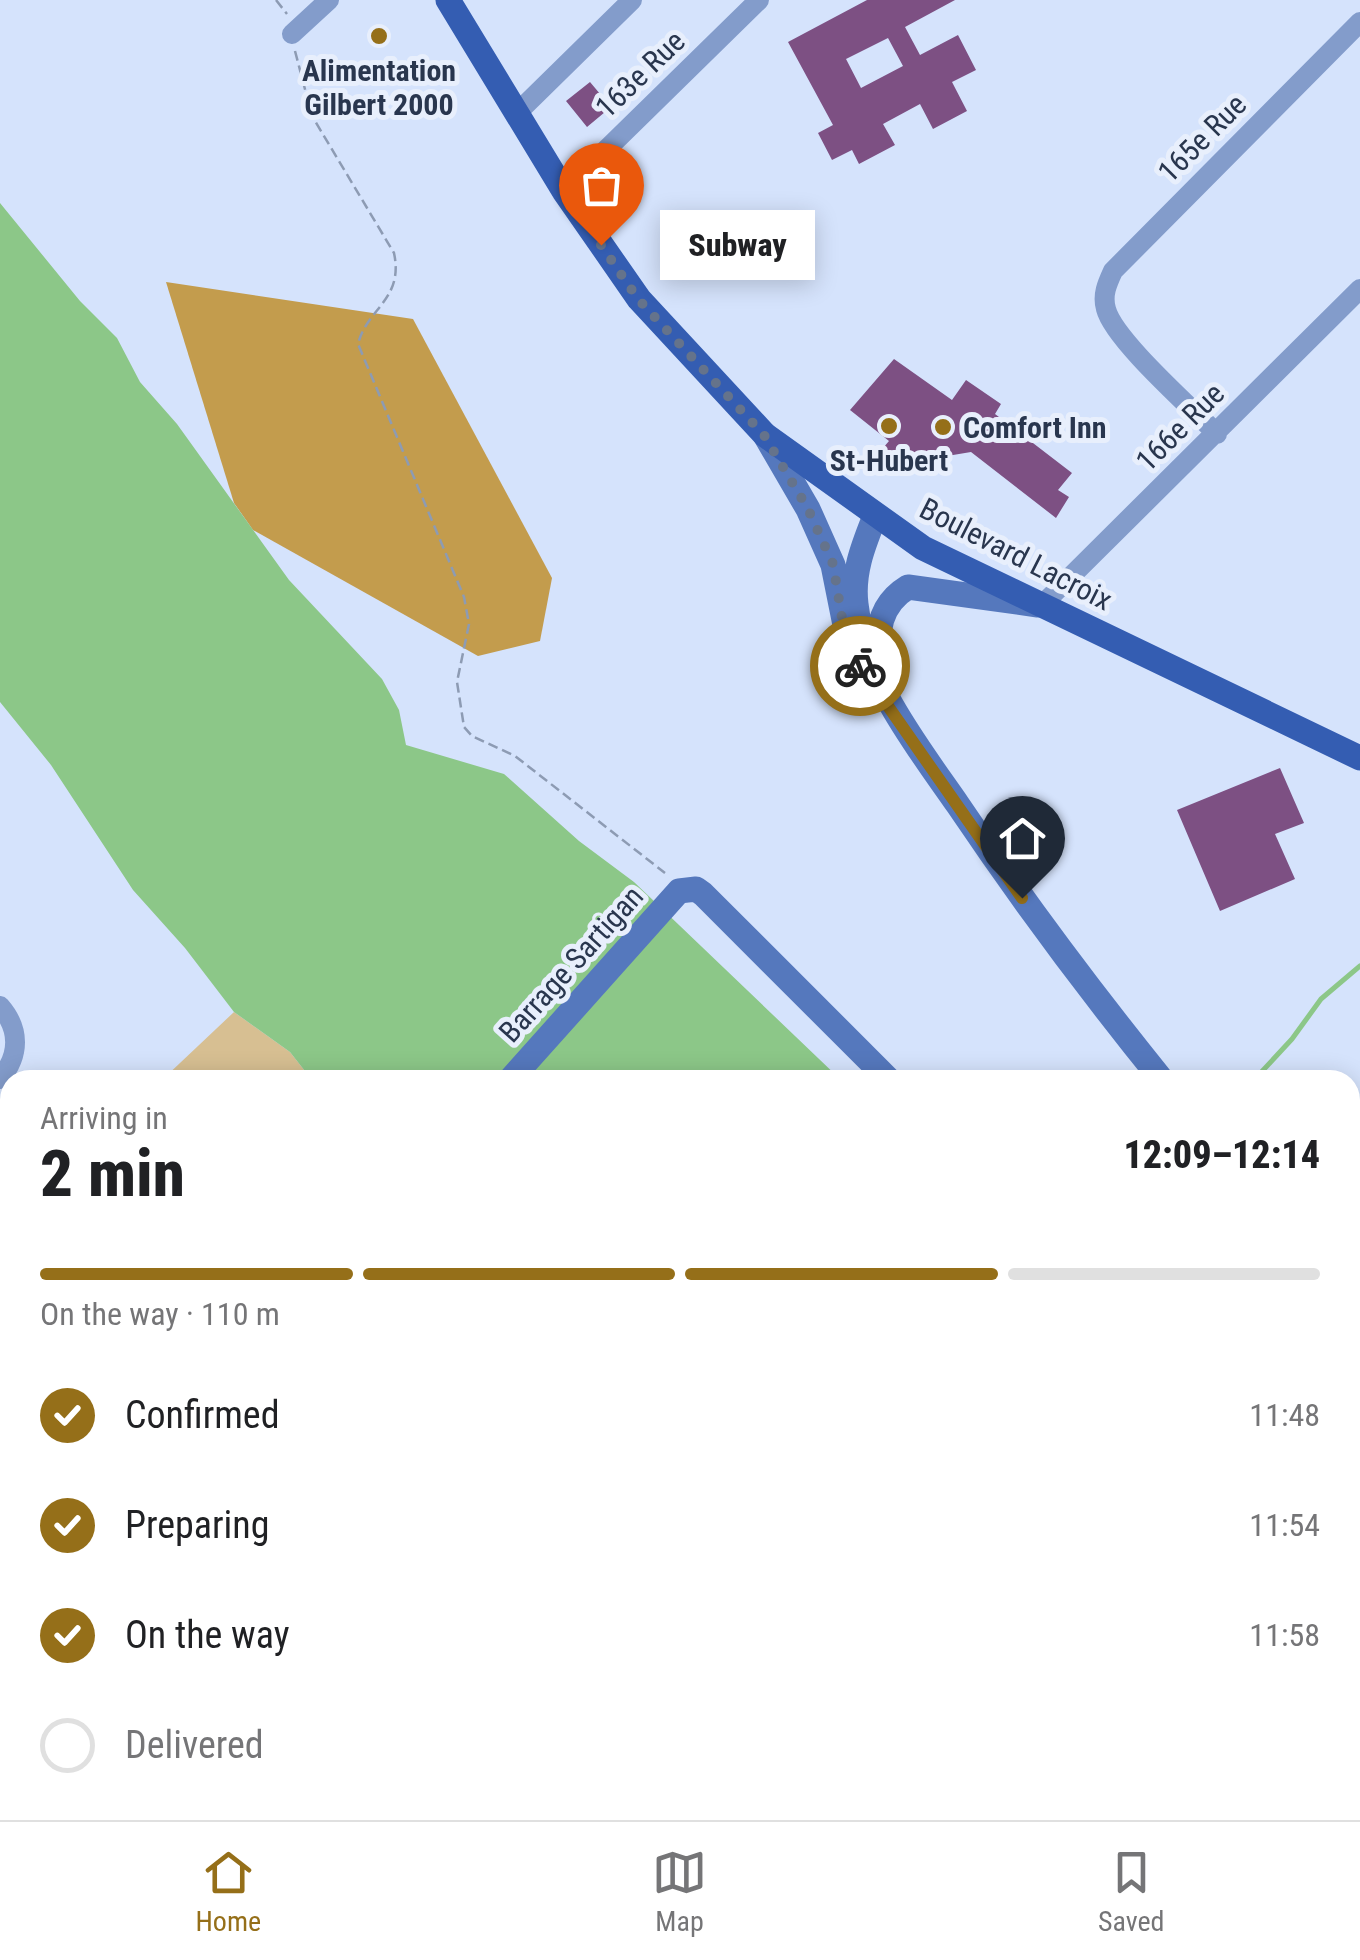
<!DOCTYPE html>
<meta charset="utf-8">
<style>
:root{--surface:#fff;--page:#f6f6f6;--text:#202124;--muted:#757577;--line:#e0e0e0;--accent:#956f19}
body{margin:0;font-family:"Roboto Condensed",sans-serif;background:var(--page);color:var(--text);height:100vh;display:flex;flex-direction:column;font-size:38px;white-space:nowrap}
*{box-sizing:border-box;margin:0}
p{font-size:32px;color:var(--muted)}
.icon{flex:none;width:55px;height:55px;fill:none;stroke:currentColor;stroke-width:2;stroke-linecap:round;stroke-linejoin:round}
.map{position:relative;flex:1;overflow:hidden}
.panel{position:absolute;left:0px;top:1070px;width:1360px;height:750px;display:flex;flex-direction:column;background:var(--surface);border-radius:30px 30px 0 0;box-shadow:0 5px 25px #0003}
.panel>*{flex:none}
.pin{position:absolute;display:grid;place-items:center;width:85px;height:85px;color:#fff;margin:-102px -42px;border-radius:50% 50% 50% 0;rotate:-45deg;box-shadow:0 0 10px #0007}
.pin .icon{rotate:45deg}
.courier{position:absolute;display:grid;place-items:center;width:100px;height:100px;margin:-50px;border:8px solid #956f19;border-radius:50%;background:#fff;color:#222;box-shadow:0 2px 12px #0007}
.bubble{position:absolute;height:70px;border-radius:0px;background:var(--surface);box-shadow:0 5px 25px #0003;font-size:32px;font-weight:800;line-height:70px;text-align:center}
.head em{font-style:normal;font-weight:800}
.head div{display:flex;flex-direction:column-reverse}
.head{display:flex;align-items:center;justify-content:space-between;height:170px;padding:0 40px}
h1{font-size:65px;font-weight:800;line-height:75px}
.bar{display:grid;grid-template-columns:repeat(4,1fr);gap:15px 10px;align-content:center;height:120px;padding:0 40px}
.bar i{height:12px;border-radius:8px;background:var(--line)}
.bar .active{background:var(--accent)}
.bar p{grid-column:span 4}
ol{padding:0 40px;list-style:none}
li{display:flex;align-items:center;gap:30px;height:110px}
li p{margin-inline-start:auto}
li .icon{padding:10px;border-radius:50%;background:var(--accent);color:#fff;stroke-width:4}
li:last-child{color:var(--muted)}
li i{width:55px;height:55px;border:5px solid var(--line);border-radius:50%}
.tabs{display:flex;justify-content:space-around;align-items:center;height:140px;border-top:2px solid var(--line);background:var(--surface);font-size:28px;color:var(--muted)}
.tabs a{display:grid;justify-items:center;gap:5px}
.tabs .active{color:var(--accent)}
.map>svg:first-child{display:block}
.green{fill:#d7bf92}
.forest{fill:#c39c4d}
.water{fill:#8cc788}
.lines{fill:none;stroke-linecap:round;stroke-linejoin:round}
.stream{stroke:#8cc788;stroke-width:5}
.building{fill:#7d5083;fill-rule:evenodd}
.path{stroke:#8d9bb3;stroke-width:2.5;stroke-dasharray:10 5;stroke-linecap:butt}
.lane{stroke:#839ccb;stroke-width:10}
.street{stroke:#839ccb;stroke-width:20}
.secondary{stroke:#5578bd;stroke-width:25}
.primary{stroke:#345db2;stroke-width:25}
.done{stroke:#65738b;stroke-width:10;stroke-dasharray:0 18}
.route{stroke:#956f19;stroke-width:12}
.poi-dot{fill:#956f19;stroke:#e8effc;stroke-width:4}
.labels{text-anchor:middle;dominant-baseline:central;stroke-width:10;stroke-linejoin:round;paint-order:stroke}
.poi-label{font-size:30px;font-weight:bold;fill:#29364e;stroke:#e8effc}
.street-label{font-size:30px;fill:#29364e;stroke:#e8effc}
</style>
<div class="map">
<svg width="1360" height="1820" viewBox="0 0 1360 1820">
<rect width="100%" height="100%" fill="#d5e3fc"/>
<path class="green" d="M 234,1012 L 290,1052 L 312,1080 L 162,1080 Z
M 663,1810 L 817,1810 L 816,1820 L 671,1820 Z"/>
<path class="forest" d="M 166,282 L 413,319 L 552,578 L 540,641 L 478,656 L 253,530 L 234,503 Z"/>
<path class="water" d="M 0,203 L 80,301 L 117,338 L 140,382 L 177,424 L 289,580 L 382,679 L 399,710 L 406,745 L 504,774 L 579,841 L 634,882 L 841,1080 L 312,1080 L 290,1052 L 234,1012 L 185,948 L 133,890 L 51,765 L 0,702 Z
M 1350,1792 L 1360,1809 L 1360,1820 L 816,1820 L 817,1810 L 1350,1810 Z"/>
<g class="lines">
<path class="stream" d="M 1254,1080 L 1292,1039 L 1321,999 L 1360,966"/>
</g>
<path class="building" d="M 867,0 L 955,0 L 905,27 L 920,55 L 958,35 L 976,70 L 952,82 L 967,111 L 933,129 L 920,104 L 883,124 L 895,145 L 859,164 L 852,150 L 832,160 L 818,133 L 833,125 L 788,42 ZM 888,38 L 903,66 L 861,88 L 846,59 Z
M 590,82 L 611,107 L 587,127 L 566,101 Z
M 894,359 L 952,400 L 966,380 L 1001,404 L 995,414 L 1072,473 L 1058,490 L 1069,497 L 1056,518 L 971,452 L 947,456 L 931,469 L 905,460 L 899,463 L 883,448 L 889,441 L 850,410 Z
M 1280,768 L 1304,823 L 1275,834 L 1295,879 L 1220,911 L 1177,810 Z"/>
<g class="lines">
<path class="path" d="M 276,0 L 287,14
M 295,51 L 312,116 L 394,253 C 404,300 367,308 358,344 L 464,597 L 469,624 L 457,682 L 464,727 L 472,736 L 515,756 L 665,873"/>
<path class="lane" d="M 1350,1151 L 1356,1147 L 1360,1152"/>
<path class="street" d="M 292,34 L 329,0
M 517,113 L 632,0
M 564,191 L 759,0
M 1217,434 C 1192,408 1114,340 1106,309 C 1102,295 1107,284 1113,271 L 1360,22
M 1041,606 L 1360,289
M 0,1006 C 20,1029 20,1055 0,1079
M 0,1614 L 10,1624
M 0,1743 L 10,1734
M 170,1820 L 180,1810"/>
<path class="secondary" d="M 765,435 L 808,509 L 833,565 L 846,630
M 875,516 C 864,544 852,572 856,604 C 865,681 915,743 958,805 C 1022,900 1090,991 1162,1080
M 881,664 C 875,632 880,604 908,587 L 1038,605
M 510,1080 L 679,891 L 696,889 L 703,894 L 889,1080
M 1350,1301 L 1360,1313
M 0,1341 L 10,1348
M 362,1810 L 363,1820"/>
<path class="primary" d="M 448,0 L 564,191 L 639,299 L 765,435 L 923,548 L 1360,758"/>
</g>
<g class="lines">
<path class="done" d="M 601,245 L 638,299 L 764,435 L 808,509 L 833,564 L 842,618 L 860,666"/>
<path class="route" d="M 860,666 L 1022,898"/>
</g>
<g class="poi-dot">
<circle cx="379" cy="36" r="10"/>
<circle cx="889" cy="426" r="10"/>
<circle cx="943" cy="427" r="10"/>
</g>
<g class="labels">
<g class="poi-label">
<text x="379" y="70">Alimentation<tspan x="379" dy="34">Gilbert 2000</tspan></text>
<text x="963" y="427" text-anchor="start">Comfort Inn</text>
<text x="889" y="460">St-Hubert</text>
</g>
<g class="street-label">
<text transform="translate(640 74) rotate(-44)">163e Rue</text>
<text transform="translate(1202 138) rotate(-45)">165e Rue</text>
<text transform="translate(1180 427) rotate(-45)">166e Rue</text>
<text transform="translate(1016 554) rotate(27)">Boulevard Lacroix</text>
<text transform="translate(571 964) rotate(-48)">Barrage Sartigan</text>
</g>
</g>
</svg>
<div class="pin" style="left:601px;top:245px;background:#ea580c"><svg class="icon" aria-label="bag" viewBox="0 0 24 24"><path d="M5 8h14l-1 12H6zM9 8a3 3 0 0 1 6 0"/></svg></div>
<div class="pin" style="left:1022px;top:898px;background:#1f2937"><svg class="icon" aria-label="home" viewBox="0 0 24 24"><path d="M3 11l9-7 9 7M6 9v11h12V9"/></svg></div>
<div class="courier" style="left:860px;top:666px"><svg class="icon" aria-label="bike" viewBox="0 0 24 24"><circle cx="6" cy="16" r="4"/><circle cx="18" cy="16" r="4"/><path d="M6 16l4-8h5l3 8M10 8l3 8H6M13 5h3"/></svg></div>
<div class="bubble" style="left:660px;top:210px;width:155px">Subway</div>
<section class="panel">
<div class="head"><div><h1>2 min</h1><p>Arriving in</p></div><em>12:09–12:14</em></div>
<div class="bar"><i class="active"></i><i class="active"></i><i class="active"></i><i></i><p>On the way · 110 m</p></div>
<ol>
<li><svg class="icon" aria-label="check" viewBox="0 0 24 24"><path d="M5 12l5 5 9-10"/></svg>Confirmed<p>11:48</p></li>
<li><svg class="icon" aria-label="check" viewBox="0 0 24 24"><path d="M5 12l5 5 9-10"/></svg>Preparing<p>11:54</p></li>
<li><svg class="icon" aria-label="check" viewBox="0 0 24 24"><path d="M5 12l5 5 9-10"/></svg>On the way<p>11:58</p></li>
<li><i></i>Delivered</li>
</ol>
</section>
</div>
<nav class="tabs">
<a class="active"><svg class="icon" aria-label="home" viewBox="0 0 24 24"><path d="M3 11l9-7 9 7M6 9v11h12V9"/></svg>Home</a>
<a><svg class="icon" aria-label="map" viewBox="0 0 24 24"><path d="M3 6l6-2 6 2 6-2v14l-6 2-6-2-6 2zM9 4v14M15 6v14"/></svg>Map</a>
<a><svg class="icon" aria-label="saved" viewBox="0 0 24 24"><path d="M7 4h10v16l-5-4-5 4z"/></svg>Saved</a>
</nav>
